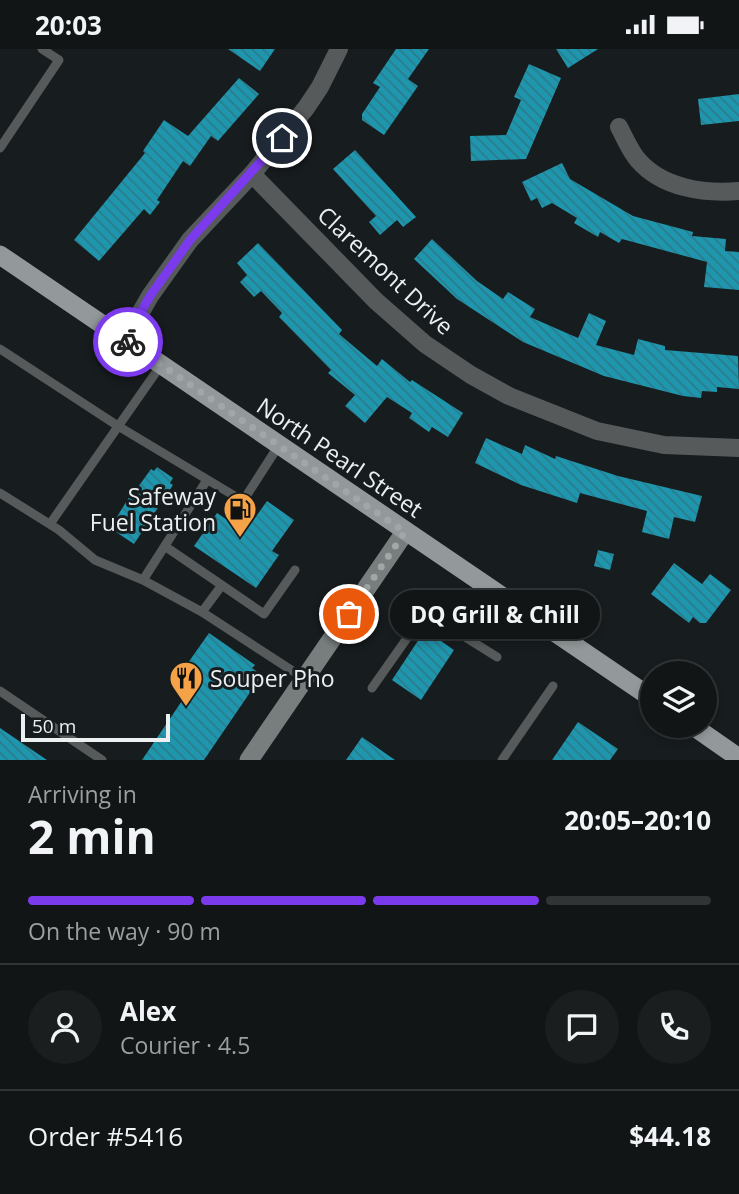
<!DOCTYPE html>
<meta charset="utf-8">
<style>
:root{--surface:#111516;--page:#1a1e1f;--text:#f1f3f6;--muted:#9c9fa1;--line:#303435;--accent:#7c3aed}
body{margin:0;font-family:"Open Sans",sans-serif;background:var(--page);color:var(--text);height:100vh;display:flex;flex-direction:column;font-size:26px;white-space:nowrap}
*{box-sizing:border-box;margin:0}
p{font-size:23px;color:var(--muted)}
.icon{flex:none;width:38px;height:38px;fill:none;stroke:currentColor;stroke-width:2;stroke-linecap:round;stroke-linejoin:round}
.map{position:relative;height:711px;overflow:hidden}
.sheet{display:flex;flex-direction:column;background:var(--surface);flex:1}
.sheet>*{flex:none}
.buttons{position:absolute;left:640px;top:612px;display:grid;gap:14px}
.buttons a{display:grid;place-items:center;width:77px;height:77px;border-radius:50%;background:var(--surface);box-shadow:0 4px 10px #0003,0 0 0 2px var(--line);font-size:35px}
.scale{position:absolute;left:21px;bottom:18px;width:149px;box-sizing:border-box;padding-left:7px;border:4px solid #ecf0f1;border-top:0;font-size:19px;line-height:24px;white-space:nowrap;color:#ecf0f1;-webkit-text-stroke:5px #171c1e;paint-order:stroke}
.pin{position:absolute;display:grid;place-items:center;width:60px;height:60px;color:#fff;margin:-30px;border:4px solid #fff;border-radius:50%;box-shadow:0 2px 7px #0007}
.courier{position:absolute;display:grid;place-items:center;width:70px;height:70px;margin:-35px;border:5px solid #7c3aed;border-radius:50%;background:#fff;color:#222;box-shadow:0 2px 9px #0007}
.bubble{position:absolute;height:49px;border-radius:24px;background:var(--surface);box-shadow:0 4px 10px #0003,0 0 0 2px var(--line);font-size:23px;font-weight:700;line-height:49px;text-align:center}
.overview em{font-style:normal;font-weight:700}
.overview div{display:flex;flex-direction:column-reverse}
.overview{display:flex;align-items:center;justify-content:space-between;height:119px;padding:0 28px}
h1{font-size:46px;font-weight:700;line-height:52px}
.bar{display:grid;grid-template-columns:repeat(4,1fr);gap:10px 7px;align-content:center;height:84px;padding:0 28px}
.bar i{height:9px;border-radius:5px;background:var(--line)}
.bar .active{background:var(--accent)}
.bar p{grid-column:span 4}
.line{display:flex;align-items:center;gap:18px;padding:0 28px;border-top:2px solid var(--line)}
.line div{flex:1}
.round{display:grid;place-items:center;flex:none;width:74px;height:74px;border-radius:37px;background:var(--page)}
.status{display:flex;justify-content:space-between;align-items:center;height:49px;padding:0 35px;background:var(--surface);direction:ltr}
.status svg{height:19px;fill:currentColor}
.map>svg:first-child{display:block}
.building{fill:url(#building-back-hatch)}
.lines{fill:none;stroke-linecap:round;stroke-linejoin:round}
.service{stroke:#575a5a;stroke-width:9}
.minor{stroke:#575a5a;stroke-width:18}
.secondary{stroke:#787d7e;stroke-width:19}
.primary{stroke:#93999a;stroke-width:19}
.done{stroke:#a1a6a7;stroke-width:7;stroke-dasharray:0 12.6}
.route{stroke:#7c3aed;stroke-width:9}
.labels{text-anchor:middle;dominant-baseline:central;stroke-width:6;stroke-linejoin:round;paint-order:stroke}
.street-label{font-size:23px;fill:#ecf0f1;stroke:#171c1e}
.poi-label{font-size:23px;fill:#ecf0f1;stroke:#171c1e;text-anchor:end}
</style>
<div class="status"><b>20:03</b><svg viewBox="0 0 49 12"><path d="M0 12V9h3v3zM5 12V6h3v6zM10 12V3h3v9zM15 12V0h3v12zM26 1h20v11H26zM47 4h2v5h-2z"/></svg></div>
<div class="map">
<svg width="739" height="711" viewBox="0 0 739 711">
<defs>
<pattern id="building-back-hatch" width="6" height="6" patternUnits="userSpaceOnUse" patternTransform="scale(1.75)"><rect width="6" height="6" fill="#1e96ae"/><path d="M-1 5l2 2M0 0l6 6M5-1l2 2" fill="none" stroke="#2c7b8a"/></pattern>
</defs>
<rect width="100%" height="100%" fill="#171c1e"/>
<path class="building" d="M 228,0 L 275,0 L 260,22 Z
M 396,0 L 429,0 L 408,30 L 418,37 L 384,86 L 362,71 L 362,65 L 380,38 L 373,34 Z
M 556,0 L 598,0 L 568,19 Z
M 529,15 L 561,29 L 526,110 L 471,112 L 470,87 L 506,86 L 521,51 L 514,48 Z
M 239,29 L 259,45 L 218,92 L 211,87 L 190,117 L 183,112 L 157,151 L 160,153 L 150,166 L 144,160 L 99,212 L 74,191 L 145,104 L 143,102 L 164,71 L 188,87 Z
M 739,45 L 739,72 L 701,76 L 698,50 Z
M 355,101 L 416,168 L 403,178 L 397,171 L 380,186 L 369,173 L 376,167 L 333,120 Z
M 562,114 L 570,130 L 633,167 L 693,183 L 692,187 L 726,190 L 725,202 L 739,203 L 739,241 L 704,238 L 707,213 L 622,190 L 619,194 L 600,183 L 598,188 L 574,174 L 577,169 L 552,154 L 542,159 L 537,149 L 531,152 L 522,133 Z
M 432,190 L 477,232 L 503,250 L 508,243 L 535,260 L 530,268 L 578,289 L 589,264 L 606,272 L 596,296 L 634,306 L 638,290 L 665,297 L 665,301 L 738,307 L 739,340 L 717,338 L 717,343 L 702,342 L 701,349 L 683,347 L 604,327 L 523,293 L 457,250 L 414,210 Z
M 258,194 L 342,281 L 339,285 L 377,317 L 382,310 L 410,333 L 412,331 L 463,364 L 448,388 L 432,378 L 429,383 L 409,369 L 412,364 L 387,348 L 365,374 L 345,357 L 355,346 L 328,324 L 331,321 L 279,268 L 282,264 L 261,242 L 254,248 L 240,233 L 247,226 L 237,214 Z
M 486,389 L 522,405 L 525,396 L 555,410 L 556,407 L 618,427 L 702,447 L 695,473 L 674,468 L 669,490 L 642,483 L 647,462 L 580,444 L 577,454 L 521,436 L 475,414 Z
M 157,418 L 173,429 L 170,434 L 173,436 L 134,495 L 110,479 L 136,437 L 138,438 L 151,420 L 154,422 Z
M 267,452 L 294,471 L 272,502 L 279,506 L 256,539 L 194,497 L 217,464 L 245,483 Z
M 598,501 L 614,505 L 610,521 L 594,517 Z
M 674,514 L 702,535 L 710,525 L 731,541 L 706,574 L 700,574 L 693,568 L 689,574 L 651,545 Z
M 425,581 L 454,601 L 421,651 L 392,631 Z
M 209,584 L 255,616 L 252,619 L 262,626 L 204,711 L 142,711 L 192,637 L 178,628 Z
M 578,673 L 618,700 L 610,711 L 552,711 Z
M 0,679 L 47,711 L 0,711 Z
M 362,688 L 395,711 L 346,711 Z"/>
<g class="lines">
<path class="service" d="M 0,99 L 59,11 L 42,0
M 0,300 L 118,377 L 243,452 L 279,396
M 0,444 L 59,481 L 95,511 L 143,531 L 202,563 L 305,630
M 50,475 L 161,316
M 166,498 L 264,565 L 295,521
M 143,531 L 207,431
M 202,563 L 222,536
M 372,639 L 417,575 L 428,569 L 438,571 L 497,608
M 0,642 L 102,711
M 502,711 L 553,637"/>
<path class="minor" d="M 619,78 C 625,89 630,102 638,111 C 662,139 704,145 739,142
M 252,125 L 376,252 L 425,295 L 471,326 L 509,347 L 597,382 L 664,396 L 739,399
M 125,291 L 150,247 L 190,191 L 252,125 L 306,59 L 320,38 L 339,0"/>
<path class="secondary" d="M 249,711 L 405,483"/>
<path class="primary" d="M 0,206 L 653,650
M 693,677 L 739,709"/>
</g>
<g class="lines">
<path class="done" d="M 128,293 L 405,483 L 349,565"/>
<path class="route" d="M 128,293 L 125,291 L 150,247 L 190,191 L 282,89"/>
</g>
<defs>
<symbol id="fuel-pin" viewBox="-11 -11 22 30"><path d="M0 17L-7.5 6A9.5 9.5 0 1 1 7.5 6Z" fill="#f5a346" stroke="#171c1e"/><path d="M-5.5-6h7V0h2V4h1.3V-2.5L3-4.5l.8-.8L6-3V5H2.5V1h-1V6h-7ZM-4.2-4.7v3.2H.2V-4.7Z" fill="#111"/></symbol>
<symbol id="restaurant-pin" viewBox="-11 -11 22 30"><path d="M0 17L-7.5 6A9.5 9.5 0 1 1 7.5 6Z" fill="#f5a346" stroke="#171c1e"/><path d="M-5-6h1v4h1v-4h1v4h1v-4h1v5L-1.5 .5V6h-2V.5L-5-1ZM5-6V6H3V1.5H1.5Q1.5-4 5-6Z" fill="#111"/></symbol>
</defs>
<g fill-rule="evenodd">
<use href="#fuel-pin" x="221" y="441" width="38" height="52"/>
<use href="#restaurant-pin" x="167" y="610" width="38" height="52"/>
</g>
<g class="labels">
<g class="street-label">
<text transform="translate(386 221) rotate(43)">Claremont Drive</text>
<text transform="translate(340 408) rotate(34)">North Pearl Street</text>
</g>
<g class="poi-label">
<text x="216" y="447">Safeway<tspan x="216" dy="26">Fuel Station</tspan></text>
<text x="210" y="629" text-anchor="start">Souper Pho</text>
</g>
</g>
</svg>
<div class="buttons">
<a><svg class="icon" aria-label="layers" viewBox="0 0 24 24"><path d="M12 4l9 5-9 5-9-5zM3 14l9 5 9-5"/></svg></a>
</div>
<div class="scale">50 m</div>
<div class="pin" style="left:349px;top:565px;background:#ea580c"><svg class="icon" aria-label="bag" viewBox="0 0 24 24"><path d="M5 8h14l-1 12H6zM9 8a3 3 0 0 1 6 0"/></svg></div>
<div class="pin" style="left:282px;top:89px;background:#1f2937"><svg class="icon" aria-label="home" viewBox="0 0 24 24"><path d="M3 11l9-7 9 7M6 9v11h12V9"/></svg></div>
<div class="courier" style="left:128px;top:293px"><svg class="icon" aria-label="bike" viewBox="0 0 24 24"><circle cx="6" cy="16" r="4"/><circle cx="18" cy="16" r="4"/><path d="M6 16l4-8h5l3 8M10 8l3 8H6M13 5h3"/></svg></div>
<div class="bubble" style="left:390px;top:541px;width:210px">DQ Grill &amp; Chill</div>
</div>
<section class="sheet">
<div class="overview"><div><h1>2 min</h1><p>Arriving in</p></div><em>20:05–20:10</em></div>
<div class="bar"><i class="active"></i><i class="active"></i><i class="active"></i><i></i><p>On the way · 90 m</p></div>
<div class="line" style="height:126px"><a class="round"><svg class="icon" aria-label="person" viewBox="0 0 24 24"><circle cx="12" cy="8" r="4"/><path d="M4 21q1-7 8-7t8 7"/></svg></a><div><b>Alex</b><p>Courier · 4.5</p></div><a class="round"><svg class="icon" aria-label="chat" viewBox="0 0 24 24"><path d="M4 5h16v11H9l-5 4z"/></svg></a><a class="round"><svg class="icon" aria-label="phone" viewBox="0 0 24 24"><path d="M5 4h4l2 5-3 2q2 4 5 5l2-3 5 2v4C11 20 4 13 5 4z"/></svg></a></div>
<div class="line" style="height:91px"><div>Order #5416</div><b>$44.18</b></div>
</section>
